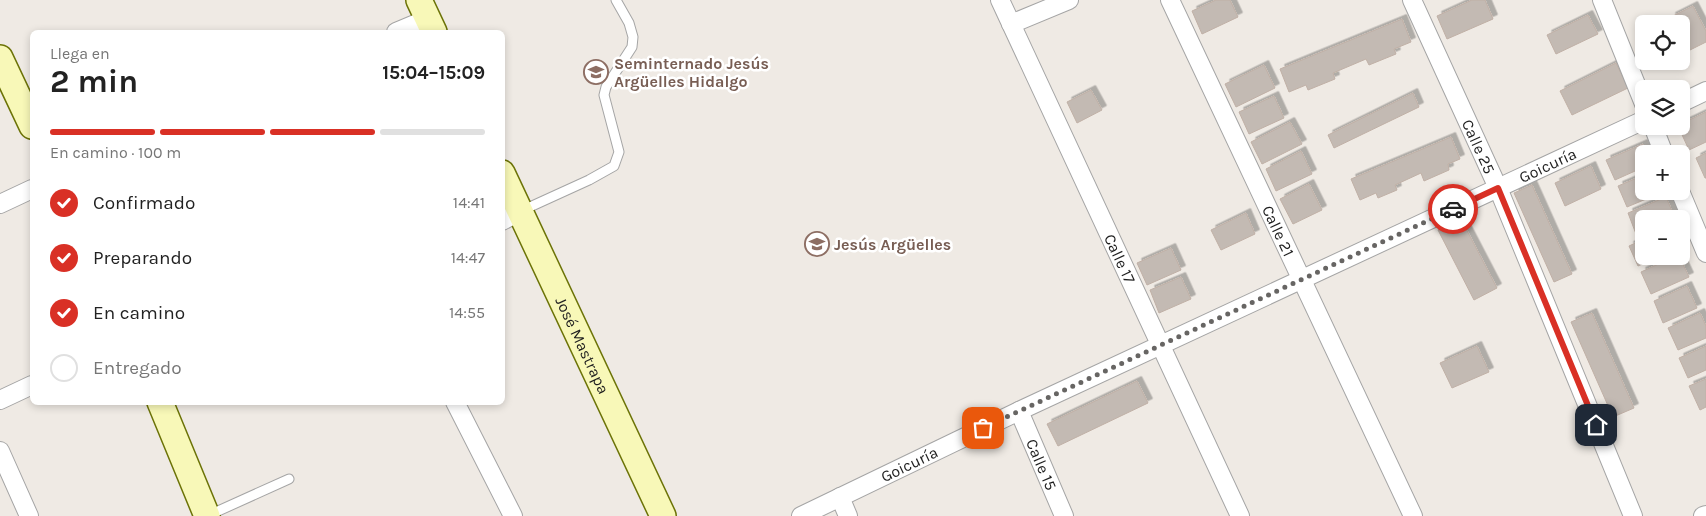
<!DOCTYPE html>
<html lang="es">
<meta charset="utf-8">
<style>
:root{--surface:#fff;--page:#f6f6f6;--text:#222;--muted:#767676;--line:#e0e0e0;--accent:#d93025}
body{margin:0;font-family:Karla,sans-serif;background:var(--page);color:var(--text);height:100vh;display:flex;flex-direction:column;font-size:19px;white-space:nowrap}
*{box-sizing:border-box;margin:0}
p{font-size:16px;color:var(--muted)}
.icon{flex:none;width:28px;height:28px;fill:none;stroke:currentColor;stroke-width:2;stroke-linecap:round;stroke-linejoin:round}
.map{position:relative;flex:1;overflow:hidden}
.panel{position:absolute;left:30px;top:30px;width:475px;height:375px;display:flex;flex-direction:column;background:var(--surface);border-radius:8px;box-shadow:0 2px 8px #0003}
.panel>*{flex:none}
.tools{position:absolute;left:1635px;top:15px;display:grid;gap:10px}
.tools a{display:grid;place-items:center;width:55px;height:55px;border-radius:8px;background:var(--surface);box-shadow:0 2px 8px #0003;font-size:25px}
.pin{position:absolute;display:grid;place-items:center;width:42px;height:42px;color:#fff;margin:-21px;border-radius:10px;box-shadow:0 2px 8px #0006}
.courier{position:absolute;display:grid;place-items:center;width:50px;height:50px;margin:-25px;border:4px solid #d93025;border-radius:50%;background:#fff;color:#222;box-shadow:0 1px 6px #0007}
.overview em{font-style:normal;font-weight:700}
.overview div{display:flex;flex-direction:column-reverse}
.overview{display:flex;align-items:center;justify-content:space-between;height:85px;padding:0 20px}
h1{font-size:32px;font-weight:700;line-height:38px}
.bar{display:grid;grid-template-columns:repeat(4,1fr);gap:8px 5px;align-content:center;height:60px;padding:0 20px}
.bar i{height:6px;border-radius:4px;background:var(--line)}
.bar .selected{background:var(--accent)}
.bar p{grid-column:span 4}
ol{padding:0 20px;list-style:none}
li{display:flex;align-items:center;gap:15px;height:55px}
li p{margin-inline-start:auto}
li .icon{padding:5px;border-radius:50%;background:var(--accent);color:#fff;stroke-width:4}
li:last-child{color:var(--muted)}
li i{width:28px;height:28px;border:2px solid var(--line);border-radius:50%}
.map>svg:first-child{display:block}
.building{fill:#c3bab3;stroke:#c0b0a6;filter:url(#shadow)}
.lines{fill:none;stroke-linecap:round;stroke-linejoin:round}
.lane-casing{stroke:#a5a5a5;stroke-width:11}
.street-casing{stroke:#a5a5a5;stroke-width:20}
.secondary-casing{stroke:#6c7307;stroke-width:28}
.lane{stroke:#fff;stroke-width:9}
.street{stroke:#fff;stroke-width:18}
.secondary{stroke:#f8f8b8;stroke-width:25}
.done{stroke:#676563;stroke-width:5;stroke-dasharray:0 9}
.route{stroke:#d93025;stroke-width:6}
.labels{text-anchor:middle;dominant-baseline:central;stroke-width:5;stroke-linejoin:round;paint-order:stroke}
.education-label{font-size:16px;font-weight:bold;fill:#785e54;stroke:#fff;text-anchor:start}
.street-label{font-size:16px;fill:#1e1e1e;stroke:#fff}
</style>
<div class="map">
<svg width="1706" height="516" viewBox="0 0 1706 516">
<defs>
<filter id="shadow"><feDropShadow dx="4.5" dy="-4.5" stdDeviation="0" flood-color="#0004"/></filter>
</defs>
<rect width="100%" height="100%" fill="#efeae4"/>
<path class="building" d="M 1216,0 L 1230,0 L 1238,17 L 1202,34 L 1192,11 Z
M 1472,0 L 1485,0 L 1493,19 L 1447,39 L 1437,16 Z
M 1693,6 L 1706,31 L 1706,42 L 1688,51 L 1681,37 L 1681,24 L 1674,24 L 1671,17 Z
M 1588,15 L 1598,34 L 1556,54 L 1547,35 Z
M 1402,19 L 1411,42 L 1394,49 L 1396,54 L 1369,65 L 1366,59 L 1333,73 L 1335,79 L 1308,90 L 1306,85 L 1289,92 L 1280,69 Z
M 1616,63 L 1628,88 L 1572,115 L 1560,91 Z
M 1264,65 L 1275,88 L 1236,107 L 1225,84 Z
M 1091,90 L 1102,110 L 1077,123 L 1067,102 Z
M 1413,93 L 1419,107 L 1334,148 L 1328,135 Z
M 1274,96 L 1284,118 L 1249,134 L 1239,112 Z
M 1706,112 L 1706,142 L 1689,150 L 1678,126 L 1681,126 L 1681,124 Z
M 1290,122 L 1302,144 L 1262,164 L 1251,142 Z
M 1451,137 L 1460,159 L 1448,164 L 1449,170 L 1424,181 L 1421,173 L 1395,185 L 1397,190 L 1378,198 L 1376,193 L 1360,200 L 1351,179 Z
M 1643,144 L 1648,154 L 1644,154 L 1644,167 L 1615,180 L 1606,160 Z
M 1301,151 L 1312,174 L 1276,191 L 1266,169 Z
M 1706,153 L 1706,178 L 1705,178 L 1696,158 Z
M 1591,166 L 1601,189 L 1565,206 L 1555,183 Z
M 1644,175 L 1644,191 L 1663,192 L 1627,207 L 1618,186 Z
M 1309,184 L 1322,210 L 1293,224 L 1280,199 Z
M 1532,185 L 1572,274 L 1554,282 L 1514,193 Z
M 1666,197 L 1675,218 L 1644,219 L 1644,231 L 1636,234 L 1628,213 Z
M 1246,213 L 1255,234 L 1221,250 L 1211,230 Z
M 1461,219 L 1497,288 L 1474,300 L 1438,230 Z
M 1644,239 L 1644,256 L 1660,256 L 1638,266 L 1629,246 Z
M 1171,248 L 1181,270 L 1147,285 L 1137,263 Z
M 1676,256 L 1679,256 L 1689,277 L 1651,294 L 1641,272 Z
M 1181,277 L 1191,299 L 1159,313 L 1150,290 Z
M 1687,286 L 1697,308 L 1663,323 L 1654,301 Z
M 1592,313 L 1634,408 L 1613,417 L 1571,322 Z
M 1700,313 L 1706,326 L 1706,338 L 1678,350 L 1668,328 Z
M 1477,346 L 1489,372 L 1452,388 L 1440,363 Z
M 1706,346 L 1706,370 L 1688,378 L 1679,358 Z
M 1706,379 L 1706,407 L 1700,410 L 1689,386 Z
M 1137,381 L 1148,403 L 1058,446 L 1047,424 Z"/>
<g class="lines">
<defs>
<path id="lane" d="M 521,211 L 589,180 L 614,166 L 619,152 L 604,95 L 606,87 L 632,47 L 633,37 L 629,23 L 616,0
M 207,516 L 289,479"/>
<g id="street">
<path id="s1" d="M 1000,0 L 1240,516"/>
<path id="s2" d="M 1170,0 L 1413,516"/>
<path id="s3" d="M 1412,0 L 1498,188 L 1633,516"/>
<path d="M 1602,0 L 1644,104"/>
<path d="M 1011,24 L 1069,0"/>
<path d="M 396,32 L 427,19"/>
<path d="M 1681,103 L 1706,91"/>
<path d="M 1653,126 L 1664,154"/>
<path d="M 1680,191 L 1706,253"/>
<path d="M 0,204 L 32,189"/>
<path d="M 502,221 L 521,211"/>
<path d="M 0,400 L 32,385"/>
<path d="M 455,402 L 513,516"/>
<path id="s4" d="M 1019,411 L 1064,516"/>
<path d="M 0,451 L 29,516"/>
<path d="M 840,497 L 848,516"/>
<path id="s5" d="M 801,516 L 1019,411 L 1644,120"/>
<path d="M 1703,516 L 1706,515"/>
</g>
<g id="secondary">
<path d="M 419,0 L 434,32"/>
<path d="M 0,58 L 32,126"/>
<path id="s6" d="M 502,173 L 663,516"/>
<path d="M 160,402 L 207,516"/>
</g>
</defs>
<use href="#lane" class="lane-casing"/>
<use href="#street" class="street-casing"/>
<use href="#secondary" class="secondary-casing"/>
<use href="#lane" class="lane"/>
<use href="#street" class="street"/>
<use href="#secondary" class="secondary"/>
</g>
<g class="lines">
<path class="done" d="M 983,428 L 1453,209"/>
<path class="route" d="M 1453,209 L 1498,188 L 1596,425"/>
</g>
<defs>
<symbol id="school-ring" viewBox="-11 -11 22 22"><circle r="9.5" fill="#fff" stroke="#8d6e63" stroke-width="1.5"/><path d="M0-5L7-2L0 1L-7-2ZM-4 1L0 2.5L4 1V4Q0 6-4 4Z" fill="#8d6e63"/></symbol>
</defs>
<g fill-rule="evenodd">
<use href="#school-ring" x="582" y="58" width="28" height="28"/>
<use href="#school-ring" x="803" y="230" width="28" height="28"/>
</g>
<g class="labels">
<g class="education-label">
<text x="614" y="63">Seminternado Jesús<tspan x="614" dy="18">Argüelles Hidalgo</tspan></text>
<text x="834" y="244">Jesús Argüelles</text>
</g>
<g class="street-label">
<text stroke="none"><textPath href="#s3" startOffset="161">Calle 25</textPath></text>
<text stroke="none"><textPath href="#s5" startOffset="825">Goicuría</textPath></text>
<text stroke="none"><textPath href="#s2" startOffset="255">Calle 21</textPath></text>
<text stroke="none"><textPath href="#s1" startOffset="285">Calle 17</textPath></text>
<text stroke="none"><textPath href="#s6" startOffset="190">José Mastrapa</textPath></text>
<text stroke="none"><textPath href="#s5" startOffset="120">Goicuría</textPath></text>
<text stroke="none"><textPath href="#s4" startOffset="58">Calle 15</textPath></text>
</g>
</g>
</svg>
<div class="tools">
<a><svg class="icon" aria-label="locate" viewBox="0 0 24 24"><circle cx="12" cy="12" r="6"/><path d="M12 2v4M12 18v4M2 12h4M18 12h4"/></svg></a>
<a><svg class="icon" aria-label="layers" viewBox="0 0 24 24"><path d="M12 4l9 5-9 5-9-5zM3 14l9 5 9-5"/></svg></a>
<a>+</a>
<a>−</a>
</div>
<div class="pin" style="left:983px;top:428px;background:#ea580c"><svg class="icon" aria-label="bag" viewBox="0 0 24 24"><path d="M5 8h14l-1 12H6zM9 8a3 3 0 0 1 6 0"/></svg></div>
<div class="pin" style="left:1596px;top:425px;background:#1f2937"><svg class="icon" aria-label="home" viewBox="0 0 24 24"><path d="M3 11l9-7 9 7M6 9v11h12V9"/></svg></div>
<div class="courier" style="left:1453px;top:209px"><svg class="icon" aria-label="car" viewBox="0 0 24 24"><path d="M5 17H2v-5l4-1 3-4h7l3 4 3 1v5h-3M9 17h6M6 11h13"/><circle cx="7" cy="17" r="2"/><circle cx="17" cy="17" r="2"/></svg></div>
<section class="panel">
<div class="overview"><div><h1>2 min</h1><p>Llega en</p></div><em>15:04–15:09</em></div>
<div class="bar"><i class="selected"></i><i class="selected"></i><i class="selected"></i><i></i><p>En camino · 100 m</p></div>
<ol>
<li><svg class="icon" aria-label="check" viewBox="0 0 24 24"><path d="M5 12l5 5 9-10"/></svg>Confirmado<p>14:41</p></li>
<li><svg class="icon" aria-label="check" viewBox="0 0 24 24"><path d="M5 12l5 5 9-10"/></svg>Preparando<p>14:47</p></li>
<li><svg class="icon" aria-label="check" viewBox="0 0 24 24"><path d="M5 12l5 5 9-10"/></svg>En camino<p>14:55</p></li>
<li><i></i>Entregado</li>
</ol>
</section>
</div>
